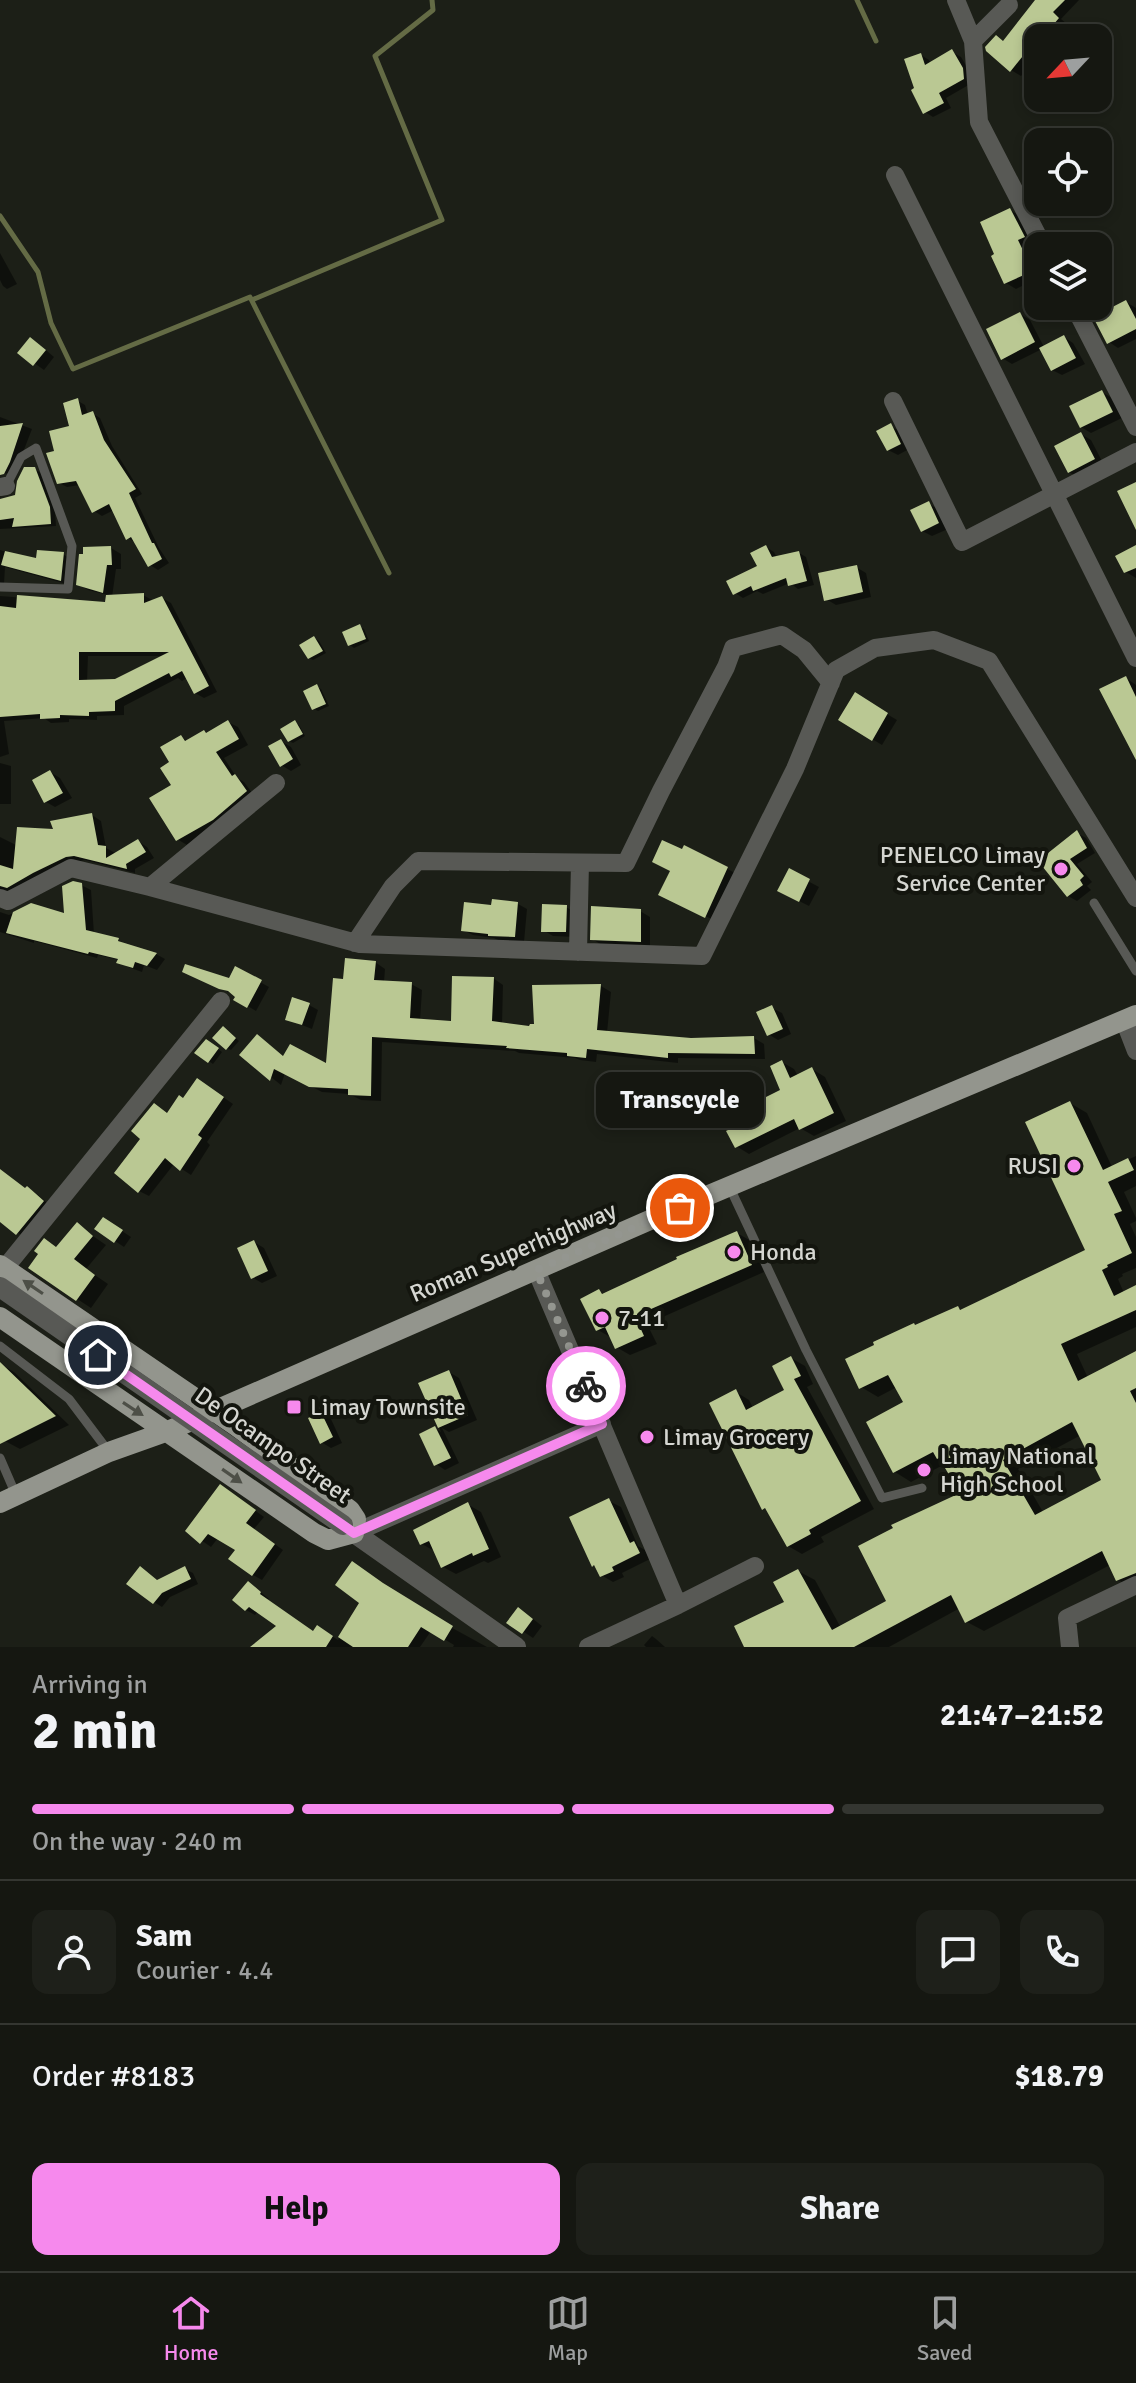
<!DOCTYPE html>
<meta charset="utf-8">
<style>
:root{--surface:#151711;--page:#1e201a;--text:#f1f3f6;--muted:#9d9f9f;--line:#343631;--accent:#f689ed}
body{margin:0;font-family:Signika,sans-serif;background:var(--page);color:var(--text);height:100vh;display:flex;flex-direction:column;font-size:30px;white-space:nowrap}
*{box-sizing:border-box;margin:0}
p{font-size:26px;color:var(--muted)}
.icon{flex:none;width:44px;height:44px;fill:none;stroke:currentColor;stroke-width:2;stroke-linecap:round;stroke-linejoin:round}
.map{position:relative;height:1647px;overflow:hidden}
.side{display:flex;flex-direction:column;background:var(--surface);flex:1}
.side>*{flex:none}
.needle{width:52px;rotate:244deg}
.tools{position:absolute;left:1024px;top:24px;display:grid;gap:16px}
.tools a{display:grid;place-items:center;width:88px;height:88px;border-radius:16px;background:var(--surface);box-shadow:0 4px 12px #0003,0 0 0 2px var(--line);font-size:40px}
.pin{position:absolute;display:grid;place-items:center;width:68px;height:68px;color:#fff;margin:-34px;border:4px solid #fff;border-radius:50%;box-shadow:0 2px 8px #0007}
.courier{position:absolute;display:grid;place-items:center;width:80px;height:80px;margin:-40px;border:6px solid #f689ed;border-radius:50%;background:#fff;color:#222;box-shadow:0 2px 10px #0007}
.bubble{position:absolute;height:56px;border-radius:16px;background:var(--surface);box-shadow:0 4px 12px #0003,0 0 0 2px var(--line);font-size:26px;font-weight:700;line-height:56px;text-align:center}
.summary em{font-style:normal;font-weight:700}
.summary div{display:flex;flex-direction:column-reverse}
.summary{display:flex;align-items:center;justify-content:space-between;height:136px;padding:0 32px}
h1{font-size:52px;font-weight:700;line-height:60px}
.bar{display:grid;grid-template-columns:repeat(4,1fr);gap:12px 8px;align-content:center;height:96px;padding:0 32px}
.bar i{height:10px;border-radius:6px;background:var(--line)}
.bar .active{background:var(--accent)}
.bar p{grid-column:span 4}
.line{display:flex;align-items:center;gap:20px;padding:0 32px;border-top:2px solid var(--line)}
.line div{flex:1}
.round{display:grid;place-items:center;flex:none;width:84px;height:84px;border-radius:16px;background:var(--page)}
.primary-button{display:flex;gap:16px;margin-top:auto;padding:16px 32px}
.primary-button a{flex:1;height:92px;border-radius:16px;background:var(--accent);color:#111;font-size:32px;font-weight:700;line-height:92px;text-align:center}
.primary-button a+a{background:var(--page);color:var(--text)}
.menu{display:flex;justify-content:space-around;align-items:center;height:112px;border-top:2px solid var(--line);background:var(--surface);font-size:22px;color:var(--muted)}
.menu a{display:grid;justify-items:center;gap:4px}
.menu .active{color:var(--accent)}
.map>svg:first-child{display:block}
.shadow{fill:#0007;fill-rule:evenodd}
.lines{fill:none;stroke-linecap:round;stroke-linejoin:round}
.stream{stroke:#646b45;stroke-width:5}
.building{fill:#bac893;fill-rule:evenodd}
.service{stroke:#585955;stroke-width:9}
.minor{stroke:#585955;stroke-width:18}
.tertiary{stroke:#585955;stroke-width:20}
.primary{stroke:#93958d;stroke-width:20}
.tertiary-bridge{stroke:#585955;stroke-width:20}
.oneway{fill:#4d4f47}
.done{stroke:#949690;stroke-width:8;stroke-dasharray:0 14.4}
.route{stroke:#f689ed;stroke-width:10}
.poi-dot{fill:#f689ed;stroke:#13150e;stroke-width:3}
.labels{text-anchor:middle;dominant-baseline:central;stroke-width:8;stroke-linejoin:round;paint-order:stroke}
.poi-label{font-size:24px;fill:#d5d6d1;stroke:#13150e;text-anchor:start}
.street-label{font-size:24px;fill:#d5d6d1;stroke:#13150e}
</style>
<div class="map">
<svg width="1136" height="1647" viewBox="0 0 1136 1647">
<rect width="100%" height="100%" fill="#1c1f17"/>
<path class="shadow" d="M 1038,0 L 1079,0 L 1061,19 L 1067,24 L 1055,38 L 1038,38 L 1038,57 L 1021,76 L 1011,70 L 1005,42 Z
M 952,52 L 961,57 L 971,74 L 972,83 L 946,98 L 951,108 L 933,117 L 925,112 L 921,55 L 929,60 L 931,64 Z
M 1038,165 L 1038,190 L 1027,170 Z
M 1010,210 L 1020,216 L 1033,243 L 1027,246 L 1038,269 L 1038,278 L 1016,289 L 1006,283 Z
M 0,253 L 17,284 L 7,289 L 3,286 L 0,280 Z
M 1126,302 L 1136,308 L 1136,339 L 1118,348 L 1109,342 Z
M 1020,314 L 1030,320 L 1044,347 L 1064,337 L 1073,343 L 1085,364 L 1062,375 L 1052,370 L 1042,349 L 1012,364 L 1002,358 Z
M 40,345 L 54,357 L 44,370 L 20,353 Z
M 1102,392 L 1112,398 L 1122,418 L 1091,433 L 1081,427 Z
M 78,401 L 85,405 L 88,415 L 92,413 L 100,418 L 112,446 L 142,494 L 135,498 L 159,548 L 169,563 L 158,570 L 150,565 L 136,543 L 128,538 L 114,510 L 102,516 L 94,511 L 80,485 L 67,487 L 59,483 L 56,452 L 72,428 Z
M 0,417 L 32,429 L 15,473 L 0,474 Z
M 890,426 L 900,431 L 909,449 L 898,455 L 888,450 Z
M 1081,434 L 1091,440 L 1104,465 L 1079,478 L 1069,472 Z
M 34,469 L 41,473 L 55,511 L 56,526 L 0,529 L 0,501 L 17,497 Z
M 929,504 L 938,509 L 948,529 L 932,536 L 922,531 Z
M 766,547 L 774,552 L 777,558 L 799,553 L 806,557 L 814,585 L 798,589 L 790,583 L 763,594 L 757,591 L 743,598 L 735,593 L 759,567 Z
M 1136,547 L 1136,578 L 1126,572 Z
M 111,548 L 121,554 L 121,569 L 116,569 L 112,597 L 143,595 L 152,600 L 162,598 L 171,603 L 217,692 L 204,698 L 195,693 L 187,678 L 182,681 L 178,678 L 124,706 L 124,715 L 97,716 L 97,720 L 69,719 L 69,722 L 51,723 L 44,718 L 4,721 L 9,754 L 0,757 L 0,596 L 106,604 L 108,595 L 88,590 L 78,584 ZM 88,656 L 165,656 L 115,681 L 87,682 Z
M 0,550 L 38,561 L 63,554 L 72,560 L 70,585 L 5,567 L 4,584 L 0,584 Z
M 856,567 L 866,573 L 871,597 L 836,605 L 826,599 Z
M 360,627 L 364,629 L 369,641 L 354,648 L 350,645 Z
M 314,638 L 319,641 L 326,653 L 313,660 L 309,658 Z
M 1126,678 L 1136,685 L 1136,755 Z
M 317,687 L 321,689 L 329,706 L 318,711 L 314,709 Z
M 855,695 L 897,720 L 882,745 L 841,720 Z
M 228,722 L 238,727 L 248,745 L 224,758 L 237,778 L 244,782 L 255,797 L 187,845 L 177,839 L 174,785 L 181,737 L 188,741 L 207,734 Z
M 295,723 L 299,725 L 305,736 L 293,743 L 289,741 Z
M 281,741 L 291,747 L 301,765 L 291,771 L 281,765 Z
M 0,763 L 11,766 L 11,804 L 0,804 Z
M 50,772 L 60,778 L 72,798 L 55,807 L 46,802 Z
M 92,815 L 101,821 L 106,848 L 117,854 L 138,841 L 147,847 L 154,858 L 135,869 L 135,873 L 85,860 L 76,862 L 2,893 L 0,896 L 0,837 L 16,845 Z
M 1077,833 L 1086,838 L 1095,853 L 1077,864 L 1092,882 L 1087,886 L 1091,890 L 1077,901 L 1068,896 L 1041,861 Z
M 685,847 L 737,874 L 716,921 L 670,900 Z
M 789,871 L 819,887 L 809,906 L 789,896 Z
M 81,885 L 91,890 L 94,934 L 118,940 L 128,946 L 156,954 L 165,959 L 157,970 L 144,965 L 142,972 L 128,967 L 119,960 L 98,955 L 97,958 L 34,941 L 34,943 L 0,932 L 0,912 L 9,915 L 31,905 L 66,916 Z
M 518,904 L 527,909 L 524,942 L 500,941 L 494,938 L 473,935 L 463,930 Z
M 566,907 L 576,913 L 576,937 L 553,936 L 543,930 Z
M 640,911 L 650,917 L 650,946 L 602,945 L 592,939 Z
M 375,962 L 385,969 L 384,982 L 411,984 L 422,990 L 420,1021 L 453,1023 L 493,978 L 503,985 L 502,1025 L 531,1029 L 601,986 L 611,992 L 607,1033 L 691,1040 L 754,1038 L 764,1044 L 765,1059 L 678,1058 L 678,1063 L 597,1054 L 596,1062 L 580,1060 L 575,1058 L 519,1053 L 515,1051 L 382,1042 L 381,1101 L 361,1100 L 349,1094 L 322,1092 L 285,1073 L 281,1085 L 242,1054 L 257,1036 L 285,1057 L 328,1067 L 345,981 Z
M 236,969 L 269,987 L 256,1011 L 236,999 L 235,995 L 194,976 L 230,981 Z
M 309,1005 L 318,1010 L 312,1029 L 287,1019 Z
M 772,1008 L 782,1013 L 791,1034 L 778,1040 L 768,1034 Z
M 228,1031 L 239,1041 L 231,1050 L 227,1048 Z
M 207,1041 L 222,1052 L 213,1064 L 197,1053 Z
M 782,1062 L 794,1069 L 798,1076 L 812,1069 L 825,1077 L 846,1121 L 814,1136 L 800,1128 L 749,1154 L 736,1146 L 783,1091 Z
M 207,1086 L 233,1104 L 207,1142 L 210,1145 L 191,1175 L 174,1164 L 149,1196 L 139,1191 L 143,1139 L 184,1100 Z
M 1070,1103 L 1087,1113 L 1112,1167 L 1136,1156 L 1136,1186 L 1124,1192 L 1136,1218 L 1136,1221 L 1130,1224 L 1136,1237 L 1136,1268 L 1122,1274 L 1123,1276 L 1118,1279 L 1124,1293 L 1136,1288 L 1136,1327 L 1077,1354 L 1088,1378 L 1136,1353 L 1136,1589 L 1118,1580 L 1110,1565 L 984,1631 L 967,1622 L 960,1608 L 889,1647 L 747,1647 L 786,1603 L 798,1571 L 815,1580 L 841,1628 L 889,1602 L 962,1494 L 945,1464 L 911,1482 L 895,1472 L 906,1402 L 897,1387 L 878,1397 L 861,1387 L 917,1326 L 958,1308 L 963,1311 L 1088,1250 ZM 1081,1435 L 1103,1481 L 1043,1512 L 1018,1469 Z
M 0,1169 L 27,1190 L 38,1195 L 53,1208 L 28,1240 L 1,1220 Z
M 77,1225 L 106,1245 L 86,1269 L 108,1284 L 91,1308 L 30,1268 L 58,1248 Z
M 113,1225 L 131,1237 L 124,1247 L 97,1229 Z
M 737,1233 L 751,1241 L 764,1272 L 647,1324 L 657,1344 L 630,1355 L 616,1347 L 612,1338 L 598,1330 L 599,1291 L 605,1295 Z
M 254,1242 L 264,1248 L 277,1276 L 262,1283 L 253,1278 Z
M 791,1358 L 805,1366 L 813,1384 L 807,1387 L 874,1509 L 821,1537 L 824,1542 L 802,1554 L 788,1546 L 769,1511 L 764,1508 L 736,1392 L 749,1400 L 753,1408 L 786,1391 Z
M 0,1364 L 14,1372 L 69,1425 L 20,1449 L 5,1441 L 0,1430 Z
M 449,1372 L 459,1378 L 477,1420 L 449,1432 L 442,1428 L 459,1463 L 445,1470 L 436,1464 L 435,1428 L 441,1432 L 421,1384 Z
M 321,1414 L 331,1419 L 342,1443 L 331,1448 L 321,1442 Z
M 230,1492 L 264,1517 L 254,1529 L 283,1550 L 262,1580 L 253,1575 L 238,1549 L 218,1538 L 211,1547 L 188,1531 Z
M 609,1501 L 621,1507 L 638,1546 L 645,1550 L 650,1559 L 622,1573 L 624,1577 L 613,1582 L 601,1575 L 598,1568 L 593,1565 Z
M 467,1504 L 481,1512 L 501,1557 L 488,1563 L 484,1561 L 456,1574 L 443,1567 L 436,1552 L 422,1544 Z
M 185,1569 L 193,1573 L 198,1584 L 170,1597 L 162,1607 L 154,1602 L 158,1581 Z
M 257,1589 L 269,1599 L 267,1600 L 314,1633 L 327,1633 L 338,1640 L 362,1602 L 434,1618 L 487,1647 L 453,1647 L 454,1645 L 431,1631 L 420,1647 L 253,1647 L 279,1626 L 258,1611 L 255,1615 L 246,1610 Z
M 528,1615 L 542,1626 L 533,1638 L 509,1622 Z
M 652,1636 L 656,1639 L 665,1647 L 646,1647 L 644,1645 Z"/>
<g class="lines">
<path class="stream" d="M 857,0 L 876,41
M 0,216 L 38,272 L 51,323 L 73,369 L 250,297 L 389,573
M 252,300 L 442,220 L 375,56 L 433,10 L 432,0"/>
</g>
<path class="building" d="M 1035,0 L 1065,0 L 1053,12 L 1059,18 L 1042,38 L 1038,38 L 1038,43 L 1029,53 L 1027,51 L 1010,72 L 986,51 L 985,47 L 996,35 L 1003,41 Z
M 952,49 L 963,68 L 964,79 L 939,93 L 944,103 L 923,114 L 911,90 L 914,88 L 904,59 L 921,53 L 925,65 Z
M 1010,208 L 1025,237 L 1018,240 L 1033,271 L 1004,284 L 991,256 L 994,254 L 980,222 Z
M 1126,300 L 1136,319 L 1136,329 L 1107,344 L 1093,317 Z
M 1020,312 L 1035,342 L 1001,360 L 986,329 Z
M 1064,335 L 1076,358 L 1051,371 L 1039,348 Z
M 30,337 L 46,350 L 33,366 L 17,353 Z
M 1102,390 L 1113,412 L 1080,428 L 1069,406 Z
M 78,398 L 82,415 L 93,411 L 104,440 L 136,489 L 129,493 L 152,543 L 154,543 L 162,559 L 148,567 L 131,537 L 126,540 L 109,504 L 92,513 L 76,481 L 57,484 L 46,453 L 54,451 L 49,431 L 69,426 L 63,403 Z
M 23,423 L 10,462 L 4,474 L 0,475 L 0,426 Z
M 891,423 L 901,444 L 887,451 L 876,431 Z
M 1081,432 L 1095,459 L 1068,473 L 1054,446 Z
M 24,467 L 35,467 L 50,507 L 51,524 L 12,527 L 14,518 L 0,520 L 0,499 L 15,495 L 17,481 Z
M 1136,482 L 1136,530 L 1117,491 Z
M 929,501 L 939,523 L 921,532 L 910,510 Z
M 766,545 L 772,557 L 799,551 L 807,581 L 788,586 L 786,578 L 753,591 L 751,586 L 733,595 L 726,581 L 757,566 L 750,553 Z
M 1136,545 L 1136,568 L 1124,573 L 1115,556 Z
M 111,546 L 112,565 L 107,565 L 103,593 L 76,585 L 79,554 L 83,554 L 83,547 Z
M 37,550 L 64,552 L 61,581 L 1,565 L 5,551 L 36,558 Z
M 857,565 L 863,592 L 824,601 L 818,573 Z
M 144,593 L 144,603 L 162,596 L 209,686 L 194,694 L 182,671 L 171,677 L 169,673 L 115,701 L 115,711 L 89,712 L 89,716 L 60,715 L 60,718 L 40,719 L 40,714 L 0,717 L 0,606 L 16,608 L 17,595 L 105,602 L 106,595 ZM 79,652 L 169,652 L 115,679 L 79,680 Z
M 360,624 L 366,639 L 348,646 L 342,632 Z
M 314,636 L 323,651 L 308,659 L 299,645 Z
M 1126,676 L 1136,697 L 1136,760 L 1099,689 Z
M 317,684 L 326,704 L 312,710 L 303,691 Z
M 855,692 L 888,713 L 872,741 L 838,720 Z
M 228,720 L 239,739 L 216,752 L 232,776 L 235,774 L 247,791 L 213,820 L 176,841 L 149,798 L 171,785 L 160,768 L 169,762 L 160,747 L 181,735 L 185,741 L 204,730 L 206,733 Z
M 295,720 L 303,734 L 288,742 L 280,729 Z
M 281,739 L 293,759 L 280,767 L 268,746 Z
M 50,770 L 63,793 L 44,803 L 32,780 Z
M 92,813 L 98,845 L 106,846 L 106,858 L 138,839 L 146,852 L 126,864 L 127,869 L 74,856 L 66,857 L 33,873 L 7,888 L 0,886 L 0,865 L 13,869 L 17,827 L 53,829 L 50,821 Z
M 1077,830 L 1087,848 L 1070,859 L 1084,876 L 1080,880 L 1083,885 L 1067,897 L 1038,861 Z
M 662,840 L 682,849 L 684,845 L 728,867 L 705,918 L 658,895 L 670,871 L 652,862 Z
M 789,868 L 810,879 L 799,902 L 777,891 Z
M 73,881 L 82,883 L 86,930 L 119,938 L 118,941 L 157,953 L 147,966 L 135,962 L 133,968 L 116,963 L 118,959 L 89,952 L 88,954 L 6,933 L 13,912 L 31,903 L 64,913 L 62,886 Z
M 492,899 L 518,902 L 515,937 L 488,936 L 488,934 L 461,931 L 464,902 L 491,905 Z
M 542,904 L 567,905 L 566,932 L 541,932 Z
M 591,906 L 641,909 L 641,942 L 590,940 Z
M 345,958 L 376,961 L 374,980 L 412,982 L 410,1018 L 451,1021 L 452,976 L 494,977 L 492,1021 L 529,1026 L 530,1024 L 534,1024 L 532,985 L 601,984 L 597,1030 L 691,1038 L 754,1036 L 755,1054 L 668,1053 L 668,1058 L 587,1049 L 586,1058 L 567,1056 L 567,1053 L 506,1048 L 507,1046 L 372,1037 L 371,1096 L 348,1095 L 348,1089 L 309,1087 L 274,1069 L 270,1081 L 239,1055 L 257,1034 L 283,1056 L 290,1044 L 326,1063 L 333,978 L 343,979 Z
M 185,964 L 229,978 L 235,966 L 262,980 L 247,1008 L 233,1000 L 235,997 L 228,991 L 219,989 L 182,972 Z
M 292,997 L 310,1003 L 302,1025 L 285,1020 Z
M 772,1005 L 783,1029 L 767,1036 L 756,1012 Z
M 223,1026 L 236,1038 L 226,1050 L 212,1038 Z
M 206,1039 L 219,1048 L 208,1063 L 194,1053 Z
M 782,1060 L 790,1078 L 812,1067 L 834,1113 L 799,1130 L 794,1119 L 735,1148 L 726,1131 L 762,1113 L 756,1102 L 780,1090 L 770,1066 Z
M 197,1078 L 224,1097 L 198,1135 L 202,1138 L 180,1171 L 165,1158 L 138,1193 L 114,1173 L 140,1139 L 131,1131 L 154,1103 L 167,1113 L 179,1095 L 183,1098 Z
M 1070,1101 L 1103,1170 L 1128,1158 L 1134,1170 L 1108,1182 L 1122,1211 L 1114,1214 L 1132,1253 L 1107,1265 L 1108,1267 L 1102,1270 L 1114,1296 L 1136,1285 L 1136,1310 L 1061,1344 L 1078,1381 L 1136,1351 L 1136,1388 L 1130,1391 L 1136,1403 L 1136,1573 L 1116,1581 L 1102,1551 L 965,1623 L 951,1595 L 854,1647 L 744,1647 L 734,1626 L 784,1602 L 773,1582 L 798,1569 L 832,1630 L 886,1601 L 858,1546 L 893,1528 L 891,1525 L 960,1493 L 939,1458 L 937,1459 L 933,1452 L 893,1473 L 866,1422 L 903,1402 L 888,1375 L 859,1389 L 845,1359 L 874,1345 L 873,1342 L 914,1323 L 915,1325 L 958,1306 L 960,1310 L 1085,1250 L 1025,1122 ZM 1072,1422 L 1101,1480 L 1035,1515 L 1003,1460 Z
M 0,1169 L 25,1188 L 27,1186 L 44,1201 L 16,1235 L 0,1222 Z
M 103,1217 L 123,1230 L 114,1243 L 94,1229 Z
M 77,1222 L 93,1236 L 74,1259 L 95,1275 L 76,1301 L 28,1268 L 38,1254 L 34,1251 L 44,1238 L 56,1247 Z
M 737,1231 L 752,1265 L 635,1316 L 644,1336 L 615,1349 L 605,1327 L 596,1331 L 580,1299 L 599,1289 L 602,1294 L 677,1259 L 676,1257 Z
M 254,1240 L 268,1271 L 251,1279 L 237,1248 Z
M 791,1356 L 801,1376 L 794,1379 L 861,1501 L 809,1530 L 811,1534 L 787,1547 L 765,1508 L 762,1510 L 709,1403 L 736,1389 L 746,1410 L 784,1390 L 772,1366 Z
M 0,1362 L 56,1416 L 0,1444 Z
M 449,1370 L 468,1415 L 438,1428 L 418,1383 Z
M 321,1412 L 333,1437 L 320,1444 L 308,1418 Z
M 435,1426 L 451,1458 L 434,1466 L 419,1434 Z
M 220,1484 L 256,1510 L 246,1523 L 275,1544 L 252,1576 L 228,1559 L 235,1550 L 208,1534 L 200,1544 L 185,1531 Z
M 609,1498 L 630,1543 L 634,1541 L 640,1553 L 612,1567 L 614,1571 L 600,1577 L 594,1565 L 592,1567 L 569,1517 Z
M 468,1502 L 489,1549 L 473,1556 L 472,1553 L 441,1568 L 429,1541 L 420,1545 L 413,1530 Z
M 352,1561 L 383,1583 L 453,1626 L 444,1641 L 421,1627 L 408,1647 L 353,1647 L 338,1637 L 359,1603 L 335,1585 Z
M 140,1566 L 157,1580 L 185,1566 L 191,1579 L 162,1593 L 153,1604 L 126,1584 Z
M 248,1581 L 261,1592 L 260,1594 L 313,1631 L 317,1625 L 333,1636 L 326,1647 L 250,1647 L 276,1626 L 249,1607 L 245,1611 L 232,1600 Z
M 518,1607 L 533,1619 L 522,1634 L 506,1623 Z"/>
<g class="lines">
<path class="service" d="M 0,587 L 68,589 L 72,546 L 36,448 L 21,457 L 6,486
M 1094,903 L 1136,971
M 730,1188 L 806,1350 L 882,1498 L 922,1488
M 0,1346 L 69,1399 L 109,1452
M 0,1458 L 16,1495"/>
<path class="minor" d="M 956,0 L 973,41 L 979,122 L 1043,246
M 973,41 L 1009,5
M 895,175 L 1136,658
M 1074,306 L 1136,427
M 893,401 L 962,542 L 1136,452
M 0,487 L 6,486
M 150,887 L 360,944 L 702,956 L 795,769 L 836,670 L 875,648 L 934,640 L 989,661 L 1136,898
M 0,898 L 8,901 L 71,868 L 150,887 L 276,783
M 355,943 L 393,886 L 418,861 L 626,863 L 661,791 L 726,667 L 733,648 L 782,635 L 804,650 L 831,683
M 578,952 L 580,863
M 1124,1020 L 1136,1051
M 5,1268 L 221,1001
M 536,1270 L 678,1605
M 354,1533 L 602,1424
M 588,1647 L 678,1605 L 755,1566
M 1070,1647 L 1067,1618 L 1136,1585"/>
<path class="tertiary" d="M 343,1525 L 516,1647"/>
<path class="primary" d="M 0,1265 L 236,1426 L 350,1510 L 356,1519 L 354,1533 L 328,1540 L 314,1533 L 0,1317
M 0,1503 L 109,1452 L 168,1431 L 659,1216 L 1136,1015"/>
<path class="tertiary-bridge" d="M 0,1287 L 343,1525"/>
</g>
<defs><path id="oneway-solid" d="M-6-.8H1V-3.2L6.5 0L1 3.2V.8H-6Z" transform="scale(2)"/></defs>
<g class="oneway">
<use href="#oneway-solid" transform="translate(33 1287) rotate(-146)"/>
<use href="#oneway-solid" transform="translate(133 1409) rotate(33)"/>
<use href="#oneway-solid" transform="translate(232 1476) rotate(35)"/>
</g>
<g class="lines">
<path class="done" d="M 586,1386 L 536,1270 L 680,1208"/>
<path class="route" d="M 98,1355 L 354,1533 L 602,1424 L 586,1386"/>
</g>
<g class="poi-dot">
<circle cx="1061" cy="869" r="8"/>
<circle cx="1074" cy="1166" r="8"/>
<circle cx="734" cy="1252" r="8"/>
<circle cx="602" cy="1318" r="8"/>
<rect x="286" y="1399" width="16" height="16" rx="4"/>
<circle cx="647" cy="1437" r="8"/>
<circle cx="924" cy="1470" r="8"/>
</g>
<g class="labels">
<g class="poi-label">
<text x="1045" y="855" text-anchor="end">PENELCO Limay<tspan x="1045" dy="28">Service Center</tspan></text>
<text x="1058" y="1166" text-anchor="end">RUSI</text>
<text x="750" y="1252">Honda</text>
<text x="618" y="1318">7-11</text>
<text x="310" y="1407">Limay Townsite</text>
<text x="663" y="1437">Limay Grocery</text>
<text x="940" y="1456">Limay National<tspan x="940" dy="28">High School</tspan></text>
</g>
<g class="street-label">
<text transform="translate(513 1252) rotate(-23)">Roman Superhighway</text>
<text transform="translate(273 1445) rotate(35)">De Ocampo Street</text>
</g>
</g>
</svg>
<div class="tools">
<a><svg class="needle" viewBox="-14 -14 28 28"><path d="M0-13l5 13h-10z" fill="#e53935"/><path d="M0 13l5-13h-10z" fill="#9d9f9f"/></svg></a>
<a><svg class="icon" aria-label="locate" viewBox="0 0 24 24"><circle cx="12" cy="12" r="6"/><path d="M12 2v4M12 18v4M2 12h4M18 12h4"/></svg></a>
<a><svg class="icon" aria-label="layers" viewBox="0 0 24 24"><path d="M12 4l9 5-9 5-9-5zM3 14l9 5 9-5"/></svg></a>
</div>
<div class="pin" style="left:680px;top:1208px;background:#ea580c"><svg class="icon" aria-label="bag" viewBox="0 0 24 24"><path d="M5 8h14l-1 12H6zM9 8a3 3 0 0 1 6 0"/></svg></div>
<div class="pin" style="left:98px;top:1355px;background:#1f2937"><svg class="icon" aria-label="home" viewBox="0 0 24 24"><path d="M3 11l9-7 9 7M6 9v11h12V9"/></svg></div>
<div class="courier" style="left:586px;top:1386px"><svg class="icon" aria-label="bike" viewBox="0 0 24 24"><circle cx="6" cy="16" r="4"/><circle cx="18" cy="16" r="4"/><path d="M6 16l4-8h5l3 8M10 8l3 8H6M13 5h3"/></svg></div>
<div class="bubble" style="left:596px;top:1072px;width:168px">Transcycle</div>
</div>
<section class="side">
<div class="summary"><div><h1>2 min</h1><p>Arriving in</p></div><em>21:47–21:52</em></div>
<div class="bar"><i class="active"></i><i class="active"></i><i class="active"></i><i></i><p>On the way · 240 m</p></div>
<div class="line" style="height:144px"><a class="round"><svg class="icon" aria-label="person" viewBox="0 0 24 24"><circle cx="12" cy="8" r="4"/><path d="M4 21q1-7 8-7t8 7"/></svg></a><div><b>Sam</b><p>Courier · 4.4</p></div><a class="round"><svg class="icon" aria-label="chat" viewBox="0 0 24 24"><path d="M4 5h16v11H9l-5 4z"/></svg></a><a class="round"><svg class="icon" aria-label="phone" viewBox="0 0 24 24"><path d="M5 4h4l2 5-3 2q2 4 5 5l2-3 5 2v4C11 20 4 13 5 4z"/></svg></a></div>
<div class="line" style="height:104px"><div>Order #8183</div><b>$18.79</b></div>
<div class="primary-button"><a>Help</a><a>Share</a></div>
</section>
<nav class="menu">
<a class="active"><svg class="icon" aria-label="home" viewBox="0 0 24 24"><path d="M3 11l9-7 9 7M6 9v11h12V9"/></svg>Home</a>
<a><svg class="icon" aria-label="map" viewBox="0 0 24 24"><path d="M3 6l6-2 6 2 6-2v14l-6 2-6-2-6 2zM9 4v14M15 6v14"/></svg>Map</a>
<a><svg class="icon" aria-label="saved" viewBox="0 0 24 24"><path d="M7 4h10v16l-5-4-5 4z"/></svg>Saved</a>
</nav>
